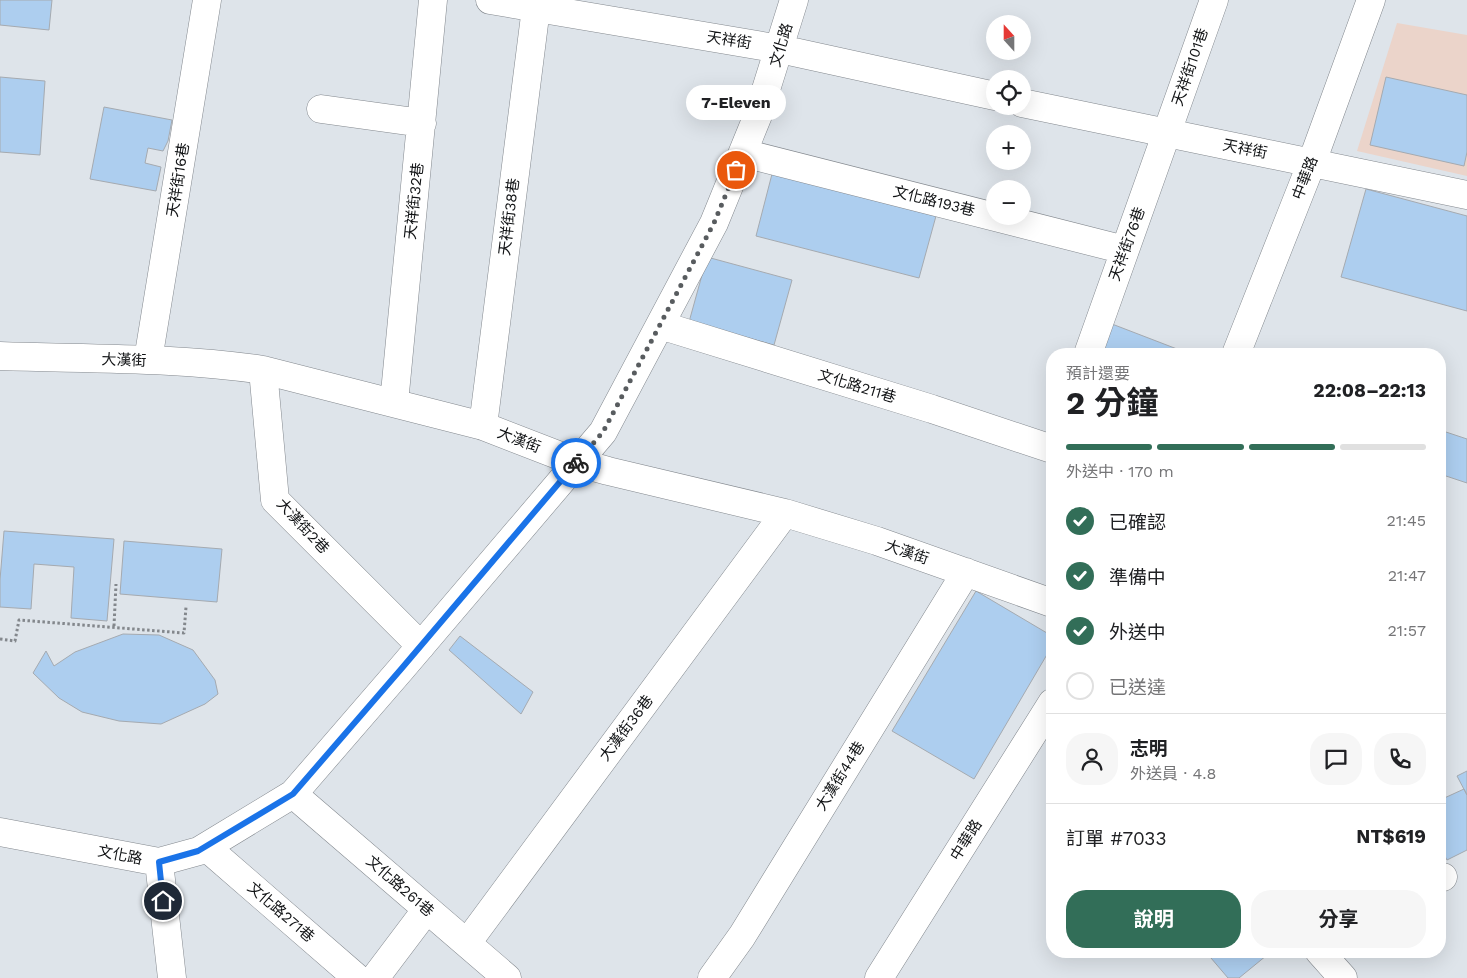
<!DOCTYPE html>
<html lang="zh-TW">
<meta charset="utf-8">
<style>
:root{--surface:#fff;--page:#f6f6f6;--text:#202124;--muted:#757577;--line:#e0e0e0;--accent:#326e58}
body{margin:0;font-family:"Work Sans","Noto Sans TC",sans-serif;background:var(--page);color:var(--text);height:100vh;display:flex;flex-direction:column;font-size:19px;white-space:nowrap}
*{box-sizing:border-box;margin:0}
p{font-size:16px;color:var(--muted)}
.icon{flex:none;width:28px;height:28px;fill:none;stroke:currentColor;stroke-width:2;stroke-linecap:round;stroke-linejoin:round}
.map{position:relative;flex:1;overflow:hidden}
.side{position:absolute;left:1046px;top:348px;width:400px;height:610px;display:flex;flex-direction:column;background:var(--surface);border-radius:20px;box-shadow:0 5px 20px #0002}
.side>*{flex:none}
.needle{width:32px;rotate:339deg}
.buttons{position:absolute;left:986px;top:15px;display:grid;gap:10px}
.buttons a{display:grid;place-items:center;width:45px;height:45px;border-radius:50%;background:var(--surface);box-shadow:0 5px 20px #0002;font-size:25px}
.pin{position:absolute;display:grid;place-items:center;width:42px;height:42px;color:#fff;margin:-21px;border:2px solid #fff;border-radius:50%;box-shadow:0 1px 5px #0007}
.courier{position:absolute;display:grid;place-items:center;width:50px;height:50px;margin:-25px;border:4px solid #1a73e8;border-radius:50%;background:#fff;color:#222;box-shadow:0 1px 6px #0007}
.bubble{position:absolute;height:35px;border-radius:18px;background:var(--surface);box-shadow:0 5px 20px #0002;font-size:16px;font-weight:700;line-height:35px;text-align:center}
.headline em{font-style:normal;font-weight:700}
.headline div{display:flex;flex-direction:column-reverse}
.headline{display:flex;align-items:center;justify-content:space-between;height:85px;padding:0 20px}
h1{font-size:32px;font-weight:700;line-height:38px}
.bar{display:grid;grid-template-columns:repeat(4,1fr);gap:8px 5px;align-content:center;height:60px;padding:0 20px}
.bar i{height:6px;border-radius:4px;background:var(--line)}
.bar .current{background:var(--accent)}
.bar p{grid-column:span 4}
.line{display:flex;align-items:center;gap:12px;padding:0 20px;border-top:1px solid var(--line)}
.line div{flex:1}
.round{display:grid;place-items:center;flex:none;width:52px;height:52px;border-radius:20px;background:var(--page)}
ol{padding:0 20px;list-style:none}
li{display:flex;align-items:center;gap:15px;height:55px}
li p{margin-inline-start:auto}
li .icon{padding:5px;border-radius:50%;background:var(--accent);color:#fff;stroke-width:4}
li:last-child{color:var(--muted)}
li i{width:28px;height:28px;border:2px solid var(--line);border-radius:50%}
.button{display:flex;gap:10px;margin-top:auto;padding:10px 20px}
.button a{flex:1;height:58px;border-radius:20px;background:var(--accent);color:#fff;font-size:20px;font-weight:700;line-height:58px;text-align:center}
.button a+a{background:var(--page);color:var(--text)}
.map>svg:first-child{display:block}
.industrial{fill:#ebd4ca}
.building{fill:#adceef;stroke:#a5aab0}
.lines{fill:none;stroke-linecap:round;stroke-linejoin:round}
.minor-casing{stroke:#83888e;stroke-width:29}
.path{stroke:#83878c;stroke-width:3;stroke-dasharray:2.5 2.5;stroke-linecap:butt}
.minor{stroke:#fff;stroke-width:28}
.done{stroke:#585c5f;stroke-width:5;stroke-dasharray:0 9}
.route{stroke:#1a73e8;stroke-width:6}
.labels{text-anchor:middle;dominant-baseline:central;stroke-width:4;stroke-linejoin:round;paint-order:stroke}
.street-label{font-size:15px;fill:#101214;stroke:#fff}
</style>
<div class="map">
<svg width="1467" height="978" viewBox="0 0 1467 978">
<rect width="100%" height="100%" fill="#dee4ea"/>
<path class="industrial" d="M 1397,23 L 1467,35 L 1467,176 L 1357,151 Z"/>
<path class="building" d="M 0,0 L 52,0 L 49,30 L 0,25 Z
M 0,77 L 45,81 L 40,155 L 0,152 Z
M 1386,77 L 1467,95 L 1467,152 L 1464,166 L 1370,145 Z
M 104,107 L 172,120 L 168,141 L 163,151 L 148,148 L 145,163 L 161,167 L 156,191 L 90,179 Z
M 772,174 L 936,216 L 919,278 L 756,236 Z
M 1366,189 L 1467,216 L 1467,311 L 1341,277 Z
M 707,257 L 792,280 L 774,345 L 689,322 Z
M 1112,324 L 1190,354 L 1101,354 Z
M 1440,430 L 1467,439 L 1467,483 L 1440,474 Z
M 4,531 L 114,539 L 107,621 L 71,618 L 74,567 L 34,564 L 31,609 L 0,607 L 0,580 Z
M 124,541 L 222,549 L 217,602 L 120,594 Z
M 976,591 L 1052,636 L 1052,646 L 974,779 L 892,731 Z
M 123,634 L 159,635 L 193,650 L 215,680 L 218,694 L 205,704 L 161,724 L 119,721 L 82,712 L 59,698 L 33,673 L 46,651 L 54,666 L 75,652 Z
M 460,636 L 533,692 L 521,714 L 449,650 Z
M 1467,771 L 1467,795 L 1457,776 Z
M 1464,789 L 1467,795 L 1467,850 L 1447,860 L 1440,847 L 1440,800 Z
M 1205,951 L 1272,951 L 1239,978 L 1228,978 Z"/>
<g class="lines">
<defs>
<path id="minor" d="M 490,0 L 780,49 L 995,96
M 1022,103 C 1170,135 1319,163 1467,195
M 321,109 L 422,123
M 743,153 L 1125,250
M 660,325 L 932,409 L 1052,449
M 1088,354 L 1214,0
M 1236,354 L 1312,162 L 1371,0
M 0,356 C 87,359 178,357 263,370 L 483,426 L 576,462 L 608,471 L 785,513 L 877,541 L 1052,603
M 148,360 L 207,0
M 263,370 L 275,500 L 421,646
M 394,403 L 433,0
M 483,426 L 536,8
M 293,794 L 507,978
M 0,832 L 159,862 L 199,851 L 293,794 L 402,668 L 603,432 L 714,223 L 758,115 L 794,0
M 206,847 L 357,978
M 159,862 L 172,978
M 1440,878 L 1443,877
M 467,943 L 785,513
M 1319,951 L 1343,978
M 375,978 L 427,909
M 712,978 L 742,936 L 966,572
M 879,978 L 1052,703"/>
</defs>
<use href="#minor" class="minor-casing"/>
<path class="path" d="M 114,626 L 116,584
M 0,639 L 15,641 L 19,620 L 184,633 L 186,607"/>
<use href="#minor" class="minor"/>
</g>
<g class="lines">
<path class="done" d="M 576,463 L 603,432 L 714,223 L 736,170"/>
<path class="route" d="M 163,901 L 159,862 L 198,851 L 293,794 L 402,668 L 576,463"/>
</g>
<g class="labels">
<g class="street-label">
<text transform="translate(729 40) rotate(9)">天祥街</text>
<text transform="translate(781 45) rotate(-73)">文化路</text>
<text transform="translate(1190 67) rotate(-71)">天祥街101巷</text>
<text transform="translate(1245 149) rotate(11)">天祥街</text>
<text transform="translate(1305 178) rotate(-69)">中華路</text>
<text transform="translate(178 180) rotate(-81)">天祥街16巷</text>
<text transform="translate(414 201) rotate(-84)">天祥街32巷</text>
<text transform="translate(934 201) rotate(14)">文化路193巷</text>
<text transform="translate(509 217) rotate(-83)">天祥街38巷</text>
<text transform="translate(1127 244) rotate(-70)">天祥街76巷</text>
<text transform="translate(124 360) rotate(2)">大漢街</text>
<text transform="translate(857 386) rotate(17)">文化路211巷</text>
<text transform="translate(519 440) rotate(21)">大漢街</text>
<text transform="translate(303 526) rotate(47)">大漢街2巷</text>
<text transform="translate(907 552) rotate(19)">大漢街</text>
<text transform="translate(626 728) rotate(-53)">大漢街36巷</text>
<text transform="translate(840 776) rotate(-58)">大漢街44巷</text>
<text transform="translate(966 840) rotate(-58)">中華路</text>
<text transform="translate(120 855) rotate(11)">文化路</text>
<text transform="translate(400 886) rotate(41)">文化路261巷</text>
<text transform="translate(281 912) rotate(41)">文化路271巷</text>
</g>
</g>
</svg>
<div class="buttons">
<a><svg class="needle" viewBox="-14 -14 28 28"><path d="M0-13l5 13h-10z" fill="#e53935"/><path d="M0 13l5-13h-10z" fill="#757577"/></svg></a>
<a><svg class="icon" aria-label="locate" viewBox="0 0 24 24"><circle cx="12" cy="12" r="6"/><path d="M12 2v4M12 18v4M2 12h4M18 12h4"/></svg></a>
<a>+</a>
<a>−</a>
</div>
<div class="pin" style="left:736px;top:170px;background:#ea580c"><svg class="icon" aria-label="bag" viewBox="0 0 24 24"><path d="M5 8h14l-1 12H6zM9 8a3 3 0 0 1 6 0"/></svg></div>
<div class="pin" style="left:163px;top:901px;background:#1f2937"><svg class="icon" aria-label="home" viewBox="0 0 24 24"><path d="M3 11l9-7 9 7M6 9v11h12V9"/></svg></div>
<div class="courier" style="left:576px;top:463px"><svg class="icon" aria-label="bike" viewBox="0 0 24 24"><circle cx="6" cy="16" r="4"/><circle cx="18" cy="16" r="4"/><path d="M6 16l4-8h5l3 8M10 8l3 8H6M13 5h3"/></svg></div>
<div class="bubble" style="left:686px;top:85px;width:100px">7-Eleven</div>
<section class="side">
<div class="headline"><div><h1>2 分鐘</h1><p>預計還要</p></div><em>22:08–22:13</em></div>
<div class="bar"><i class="current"></i><i class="current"></i><i class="current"></i><i></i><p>外送中 · 170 m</p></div>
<ol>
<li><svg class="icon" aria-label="check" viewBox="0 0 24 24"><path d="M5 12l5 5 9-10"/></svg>已確認<p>21:45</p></li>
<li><svg class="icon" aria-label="check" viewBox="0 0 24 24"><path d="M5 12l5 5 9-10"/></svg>準備中<p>21:47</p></li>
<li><svg class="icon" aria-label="check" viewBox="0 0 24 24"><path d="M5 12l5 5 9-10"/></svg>外送中<p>21:57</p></li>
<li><i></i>已送達</li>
</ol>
<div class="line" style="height:90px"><a class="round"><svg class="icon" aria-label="person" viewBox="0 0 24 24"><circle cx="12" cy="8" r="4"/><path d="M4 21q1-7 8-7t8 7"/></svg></a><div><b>志明</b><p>外送員 · 4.8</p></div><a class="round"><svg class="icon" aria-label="chat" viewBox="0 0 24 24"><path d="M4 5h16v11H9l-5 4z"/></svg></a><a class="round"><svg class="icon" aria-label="phone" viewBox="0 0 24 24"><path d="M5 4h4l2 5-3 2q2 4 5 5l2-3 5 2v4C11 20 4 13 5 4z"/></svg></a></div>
<div class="line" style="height:65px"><div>訂單 #7033</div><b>NT$619</b></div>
<div class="button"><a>說明</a><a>分享</a></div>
</section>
</div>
